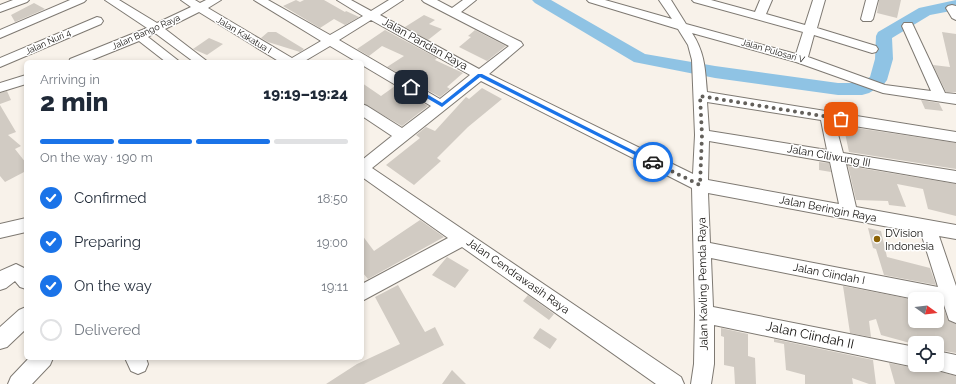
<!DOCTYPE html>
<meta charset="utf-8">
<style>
:root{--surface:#fff;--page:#f6f6f7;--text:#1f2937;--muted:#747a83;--line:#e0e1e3;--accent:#1a73e8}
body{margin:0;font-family:Raleway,sans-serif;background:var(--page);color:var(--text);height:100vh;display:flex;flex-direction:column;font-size:15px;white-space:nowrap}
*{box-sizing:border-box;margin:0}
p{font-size:13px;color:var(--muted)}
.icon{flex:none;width:22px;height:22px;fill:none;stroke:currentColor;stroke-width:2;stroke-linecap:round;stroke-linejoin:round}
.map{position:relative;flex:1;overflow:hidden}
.details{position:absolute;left:24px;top:60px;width:340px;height:300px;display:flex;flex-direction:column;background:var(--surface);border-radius:6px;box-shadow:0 2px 6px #0003}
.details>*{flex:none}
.needle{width:26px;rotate:105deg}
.buttons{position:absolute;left:908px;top:292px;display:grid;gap:8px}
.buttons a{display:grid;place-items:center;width:36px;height:36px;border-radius:6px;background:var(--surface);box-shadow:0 2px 6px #0003;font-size:20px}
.pin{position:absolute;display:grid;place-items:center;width:34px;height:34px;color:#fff;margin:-17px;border-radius:8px;box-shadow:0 2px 6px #0006}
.courier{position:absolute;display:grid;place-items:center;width:40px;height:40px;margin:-20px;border:3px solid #1a73e8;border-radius:50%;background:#fff;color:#222;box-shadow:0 1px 5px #0007}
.overview em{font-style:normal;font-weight:800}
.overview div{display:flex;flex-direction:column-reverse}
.overview{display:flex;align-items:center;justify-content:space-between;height:68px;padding:0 16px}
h1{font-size:26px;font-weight:800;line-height:30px}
.bar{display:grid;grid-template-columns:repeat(4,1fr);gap:6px 4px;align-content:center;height:48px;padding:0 16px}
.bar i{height:5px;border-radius:3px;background:var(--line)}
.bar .on{background:var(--accent)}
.bar p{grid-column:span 4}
ol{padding:0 16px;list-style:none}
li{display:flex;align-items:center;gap:12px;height:44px}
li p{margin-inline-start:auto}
li .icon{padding:4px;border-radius:50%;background:var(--accent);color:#fff;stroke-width:4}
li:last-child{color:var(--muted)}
li i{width:22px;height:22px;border:2px solid var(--line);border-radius:50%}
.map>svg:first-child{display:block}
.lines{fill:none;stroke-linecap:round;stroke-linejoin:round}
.river{fill:#8fc3e4;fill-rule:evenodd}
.building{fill:#d1cbc3}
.minor-casing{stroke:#7e7972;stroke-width:2}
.minor{fill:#fff;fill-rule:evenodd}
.route{fill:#1a73e8}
.done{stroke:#63605b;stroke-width:4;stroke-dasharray:0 7.2}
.poi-dot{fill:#8c6205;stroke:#fff;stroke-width:1.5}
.labels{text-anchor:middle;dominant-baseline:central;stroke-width:3;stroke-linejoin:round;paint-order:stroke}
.far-street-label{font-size:9px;fill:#13110e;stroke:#fff}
.street-label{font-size:11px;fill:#13110e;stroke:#fff}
.poi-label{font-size:11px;fill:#13110e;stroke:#fff;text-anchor:start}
.near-street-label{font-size:13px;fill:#13110e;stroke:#fff}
</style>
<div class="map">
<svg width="956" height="384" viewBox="0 0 956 384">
<rect width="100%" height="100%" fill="#f8f2ea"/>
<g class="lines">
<path class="river" d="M 532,0 L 551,0 L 645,54 L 715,66 L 838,83 L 859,83 L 870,77 L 875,59 L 876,36 L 878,32 L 919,8 L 956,0 L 956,10 L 930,15 L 892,38 L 893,59 L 887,80 L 884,84 L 869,93 L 862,95 L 838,95 L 715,78 L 634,62 L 535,3 Z"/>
</g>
<path class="building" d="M 296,0 L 300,2 L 304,0 L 324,0 L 345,12 L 346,11 L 359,17 L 345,25 L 334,19 L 320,28 L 283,6 Z
M 879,0 L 901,0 L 897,18 L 877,13 Z
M 34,3 L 45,9 L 15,22 L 11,15 Z
M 424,15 L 435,20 L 429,24 L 442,29 L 428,40 L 405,27 Z
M 385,30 L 437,58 L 435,60 L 463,73 L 447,87 L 450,89 L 440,97 L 387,67 L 404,56 L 382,46 L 369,56 L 357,49 Z
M 475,30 L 506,46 L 487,61 L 459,47 L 471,37 L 468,36 Z
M 268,32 L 276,32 L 304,49 L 300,52 L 268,42 L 261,38 Z
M 942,32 L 956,34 L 956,92 L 946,92 L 933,65 L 950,67 Z
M 209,38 L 223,44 L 207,55 L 193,49 Z
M 362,83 L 381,96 L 395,86 L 428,106 L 402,126 L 362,103 Z
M 482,88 L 502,99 L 468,127 L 437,158 L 441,161 L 414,185 L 386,165 L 420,138 L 416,135 L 426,127 L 435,131 L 466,97 L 469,99 Z
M 7,91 L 11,100 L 0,104 L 0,93 Z
M 921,100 L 939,103 L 943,111 L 925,109 Z
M 0,105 L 16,132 L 8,135 L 21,146 L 15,149 L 26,163 L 26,171 L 5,182 L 0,176 Z
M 837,125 L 956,143 L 956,169 L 849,152 L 845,133 L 839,132 Z
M 819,162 L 829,163 L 831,172 L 819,170 Z
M 848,166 L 956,184 L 956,216 L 928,209 L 923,189 L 897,184 L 906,207 L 889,205 L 888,201 L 856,200 Z
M 420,220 L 444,237 L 368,279 L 362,272 L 362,235 L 374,251 Z
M 868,228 L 881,231 L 887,257 L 930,268 L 936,285 L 884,275 L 876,249 L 873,248 Z
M 447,257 L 469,270 L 455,288 L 432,275 Z
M 398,285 L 425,332 L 435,327 L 444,345 L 364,384 L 326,384 L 357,364 L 400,344 L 375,297 Z
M 843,286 L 915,300 L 915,321 L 937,321 L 937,306 L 943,306 L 948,320 L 956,324 L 956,353 L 939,350 L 937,343 L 910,343 L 881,335 L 876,319 L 869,321 L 871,337 L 850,333 Z
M 528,295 L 554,314 L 549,320 L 523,301 Z
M 540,328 L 557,339 L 550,349 L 533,338 Z
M 721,328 L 748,334 L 748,356 L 755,358 L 756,384 L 735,384 L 734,367 L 724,365 L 724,337 L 721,336 Z
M 774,339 L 873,360 L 876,384 L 869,384 L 852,378 L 853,384 L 805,384 L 805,375 L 786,370 L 784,344 L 774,342 Z
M 889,363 L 915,368 L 920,365 L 928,365 L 930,369 L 956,376 L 956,384 L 895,384 Z
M 452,370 L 466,384 L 442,384 Z"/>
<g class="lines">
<defs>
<path id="minor" d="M 13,0 L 29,0 L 27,2 L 0,12 L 0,5 Z
M 70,0 L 86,0 L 84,2 L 0,38 L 0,30 Z
M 105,0 L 119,0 L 157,23 L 191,7 L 181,0 L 195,0 L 200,3 L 206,0 L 221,0 L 208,8 L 292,58 L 321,41 L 254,0 L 268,0 L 330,35 L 363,16 L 337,0 L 351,0 L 371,11 L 389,0 L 403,0 L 380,15 L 479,69 L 509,46 L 424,2 L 422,0 L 437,0 L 452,8 L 463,0 L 476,0 L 461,12 L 521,42 L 523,45 L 489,74 L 693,174 L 695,135 L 692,60 L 688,45 L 678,29 L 589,2 L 587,0 L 605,0 L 672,19 L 659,0 L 671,0 L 686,24 L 796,54 L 803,32 L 694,2 L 692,0 L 711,0 L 755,12 L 760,0 L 772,0 L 766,14 L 805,25 L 813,0 L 825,0 L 817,28 L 876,46 L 878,49 L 876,52 L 872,53 L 814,35 L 808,57 L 885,85 L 931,91 L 902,26 L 904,23 L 912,23 L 945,93 L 956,94 L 956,104 L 883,93 L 796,62 L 692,33 C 705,53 705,69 707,92 L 956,132 L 956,142 L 835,123 L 843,153 L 956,171 L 956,183 L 846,164 L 856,207 L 956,225 L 956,239 L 939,236 L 956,286 L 956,323 L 949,320 L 944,305 L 937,304 L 937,299 L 915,299 L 711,258 L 713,307 L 915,347 L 915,365 L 919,365 L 915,367 L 714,325 L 714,364 L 711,384 L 691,384 L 694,364 L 695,314 L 692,188 L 481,81 L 372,168 L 681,377 L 684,384 L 656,384 L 462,247 L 362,301 L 362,284 L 448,238 L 362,177 L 362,160 L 392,136 L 362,116 L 362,104 L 367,106 L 402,128 L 431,106 L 362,65 L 362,62 L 357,62 L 330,46 L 303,62 L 280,62 L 199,12 L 165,29 L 208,62 L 194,62 L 155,33 L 148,37 L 180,62 L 166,62 L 139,41 L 87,62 L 69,62 L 70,59 L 147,28 ZM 371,20 L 470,75 L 440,99 L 339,40 ZM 707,102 L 821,120 L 827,150 L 709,131 ZM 709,141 L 830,162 L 839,204 L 708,180 ZM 708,193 L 921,233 L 938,287 L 710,243 Z
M 866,0 L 878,0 L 873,19 L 871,21 L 863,21 L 861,19 Z
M 952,5 L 956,6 L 956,20 L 952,18 L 946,8 L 948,6 Z
M 97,17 L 101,18 L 103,21 L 101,24 L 0,67 L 0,58 Z
M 26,75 L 26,84 L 0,92 L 0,83 Z
M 26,218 L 26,232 L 0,238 L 0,224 Z
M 16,264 L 26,269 L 26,289 L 20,287 L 15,281 L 6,288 L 0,290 L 0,271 Z
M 26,307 L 26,329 L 7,347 L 0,349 L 0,327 L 19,310 Z
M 937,351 L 956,355 L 956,375 L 930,368 L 929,365 L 937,365 Z
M 29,358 L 53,358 L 50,365 L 32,384 L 8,384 L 11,377 Z
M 125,358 L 146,358 L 148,364 L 145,371 L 138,374 L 131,371 Z"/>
</defs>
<use href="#minor" class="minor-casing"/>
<use href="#minor" class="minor"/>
</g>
<path class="route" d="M 478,74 L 482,74 L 656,162 L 655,163 L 651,163 L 480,77 L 442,107 L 408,87 L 413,86 L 442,103 Z"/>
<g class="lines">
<path class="done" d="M 653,162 L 700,185 L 702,135 L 700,96 L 841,119"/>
</g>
<circle class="poi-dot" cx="877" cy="239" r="4"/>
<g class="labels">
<g class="far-street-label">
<text transform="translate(146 32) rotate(-24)">Jalan Bango Raya</text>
<text transform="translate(244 35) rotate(31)">Jalan Kakatua I</text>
<text transform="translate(48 42) rotate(-24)">Jalan Nuri 4</text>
<text transform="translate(773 51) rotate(16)">Jalan Pulosari V</text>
</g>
<g class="street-label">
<text transform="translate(425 44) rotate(29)">Jalan Pandan Raya</text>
<text transform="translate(829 156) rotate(10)">Jalan Ciliwung III</text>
<text transform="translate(828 209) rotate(11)">Jalan Beringin Raya</text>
<text transform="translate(829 274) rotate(11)">Jalan Ciindah I</text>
<text transform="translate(518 276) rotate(35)">Jalan Cendrawasih Raya</text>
<text transform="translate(703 284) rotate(-91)">Jalan Kavling Pemda Raya</text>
</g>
<g class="poi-label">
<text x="885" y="233">DVision<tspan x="885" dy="13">Indonesia</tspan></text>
</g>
<g class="near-street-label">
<text transform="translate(810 335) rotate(12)">Jalan Ciindah II</text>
</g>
</g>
</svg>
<div class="buttons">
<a><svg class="needle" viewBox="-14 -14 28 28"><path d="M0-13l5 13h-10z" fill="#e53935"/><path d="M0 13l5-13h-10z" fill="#747a83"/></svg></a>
<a><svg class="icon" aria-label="locate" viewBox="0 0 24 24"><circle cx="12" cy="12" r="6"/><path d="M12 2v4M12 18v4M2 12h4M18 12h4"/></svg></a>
</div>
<div class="pin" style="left:841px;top:119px;background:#ea580c"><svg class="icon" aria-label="bag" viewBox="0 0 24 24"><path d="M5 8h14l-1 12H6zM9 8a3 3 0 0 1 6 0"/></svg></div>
<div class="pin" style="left:411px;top:87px;background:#1f2937"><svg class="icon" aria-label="home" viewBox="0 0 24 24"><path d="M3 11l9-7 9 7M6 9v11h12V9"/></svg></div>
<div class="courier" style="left:653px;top:162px"><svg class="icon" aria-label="car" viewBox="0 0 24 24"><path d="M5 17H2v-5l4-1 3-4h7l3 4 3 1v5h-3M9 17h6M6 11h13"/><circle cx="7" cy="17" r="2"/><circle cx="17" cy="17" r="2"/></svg></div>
<section class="details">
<div class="overview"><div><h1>2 min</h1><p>Arriving in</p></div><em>19:19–19:24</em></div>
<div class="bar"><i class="on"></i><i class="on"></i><i class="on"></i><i></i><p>On the way · 190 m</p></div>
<ol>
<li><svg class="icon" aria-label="check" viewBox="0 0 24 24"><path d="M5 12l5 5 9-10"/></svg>Confirmed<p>18:50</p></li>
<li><svg class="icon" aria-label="check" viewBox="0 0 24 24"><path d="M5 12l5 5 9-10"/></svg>Preparing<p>19:00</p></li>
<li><svg class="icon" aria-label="check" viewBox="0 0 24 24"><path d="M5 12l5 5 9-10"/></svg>On the way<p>19:11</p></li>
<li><i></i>Delivered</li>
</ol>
</section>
</div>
